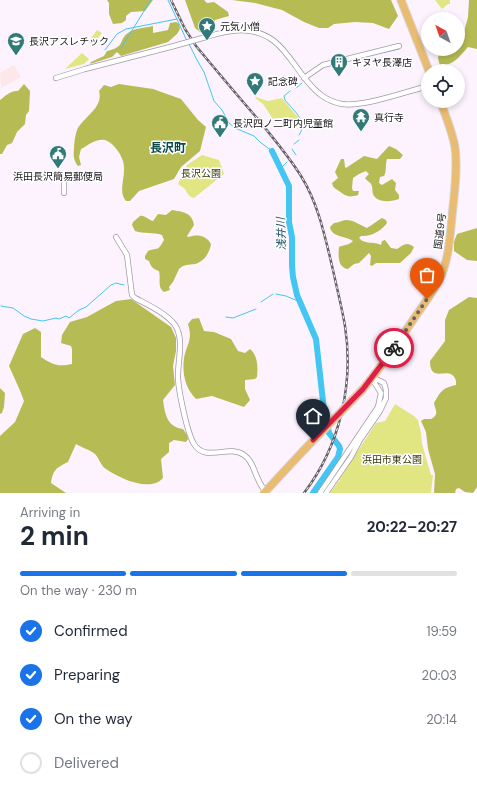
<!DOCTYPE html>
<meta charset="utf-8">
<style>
:root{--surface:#fff;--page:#f6f6f7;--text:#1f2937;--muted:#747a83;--line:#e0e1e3;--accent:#1a73e8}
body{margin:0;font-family:"DM Sans","Noto Sans JP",sans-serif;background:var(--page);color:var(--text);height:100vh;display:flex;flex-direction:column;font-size:15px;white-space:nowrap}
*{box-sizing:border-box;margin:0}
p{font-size:13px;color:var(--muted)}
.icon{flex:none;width:22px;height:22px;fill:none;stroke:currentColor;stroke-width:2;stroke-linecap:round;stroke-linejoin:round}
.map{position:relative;height:493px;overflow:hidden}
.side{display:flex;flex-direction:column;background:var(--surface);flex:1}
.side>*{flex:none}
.needle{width:26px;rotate:320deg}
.tools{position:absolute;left:421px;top:12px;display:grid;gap:8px}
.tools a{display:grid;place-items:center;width:44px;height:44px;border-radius:50%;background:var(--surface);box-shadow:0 2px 6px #0003;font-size:20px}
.pin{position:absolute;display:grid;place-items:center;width:34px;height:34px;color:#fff;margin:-41px -17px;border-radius:50% 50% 50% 0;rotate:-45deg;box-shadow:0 0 4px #0007}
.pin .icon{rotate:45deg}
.courier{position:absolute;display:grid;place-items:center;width:40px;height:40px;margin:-20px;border:3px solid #e11d48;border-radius:50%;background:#fff;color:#222;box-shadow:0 1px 5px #0007}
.head em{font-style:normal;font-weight:700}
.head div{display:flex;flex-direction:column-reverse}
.head{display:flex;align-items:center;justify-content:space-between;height:68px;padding:0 20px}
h1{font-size:26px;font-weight:700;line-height:30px}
.bar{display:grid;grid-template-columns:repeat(4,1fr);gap:6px 4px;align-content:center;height:48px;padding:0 20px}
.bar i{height:5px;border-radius:3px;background:var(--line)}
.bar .active{background:var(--accent)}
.bar p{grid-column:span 4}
ol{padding:0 20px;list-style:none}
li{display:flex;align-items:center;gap:12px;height:44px}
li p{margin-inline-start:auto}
li .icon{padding:4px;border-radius:50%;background:var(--accent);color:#fff;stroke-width:4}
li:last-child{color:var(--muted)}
li i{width:22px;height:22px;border:2px solid var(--line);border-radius:50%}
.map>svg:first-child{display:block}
.education{fill:#fde7e8}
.green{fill:#e1e683}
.forest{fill:#b7bb54}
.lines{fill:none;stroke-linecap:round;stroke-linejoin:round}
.stream{stroke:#43c6f2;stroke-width:1}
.river{stroke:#43c6f2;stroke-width:6}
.minor-casing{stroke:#a29aa5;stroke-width:6}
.highway-casing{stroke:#d6d5d6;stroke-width:9}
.minor{stroke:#fff;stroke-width:4.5}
.highway{stroke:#eabc71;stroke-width:7}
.rail-casing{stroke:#666168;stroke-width:2.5}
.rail{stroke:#fff;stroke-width:1;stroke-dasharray:3;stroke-linecap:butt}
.minor-bridge-casing{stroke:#a29aa5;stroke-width:6;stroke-linecap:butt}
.highway-bridge-casing{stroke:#d6d5d6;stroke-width:9;stroke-linecap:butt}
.minor-bridge{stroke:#fff;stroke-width:4.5}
.highway-bridge{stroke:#eabc71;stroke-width:7}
.done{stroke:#68636a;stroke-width:4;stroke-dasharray:0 7.2}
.route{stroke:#e11d48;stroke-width:5}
.labels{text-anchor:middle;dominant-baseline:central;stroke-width:3;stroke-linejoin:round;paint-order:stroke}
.poi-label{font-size:10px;fill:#19161a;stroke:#fff;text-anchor:start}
.park-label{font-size:10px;fill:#36370b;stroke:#fff}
.street-label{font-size:10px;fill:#19161a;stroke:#fff}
.water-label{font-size:11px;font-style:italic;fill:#1d5264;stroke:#fff}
.quarter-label{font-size:12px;font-weight:bold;fill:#0a4a49;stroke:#fff}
</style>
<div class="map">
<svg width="477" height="493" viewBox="0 0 477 493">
<rect width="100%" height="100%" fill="#fcf3ff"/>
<path class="education" d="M 14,65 L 21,77 L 1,88 L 0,73 Z"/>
<path class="green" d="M 435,0 L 450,0 L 450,4 L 448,4 L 442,9 Z
M 97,30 L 102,33 L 93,45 L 88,42 Z
M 82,53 L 89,59 L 84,64 L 65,69 Z
M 256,97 L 268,101 L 282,98 L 301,121 L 299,123 L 288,117 L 273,119 L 263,104 L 255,98 Z
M 202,155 L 219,160 L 224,174 L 194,198 C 189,197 187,193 185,189 L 178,184 L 187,165 Z
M 395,404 L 414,416 L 418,420 L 421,433 L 422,444 L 431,475 L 433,475 L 431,493 L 330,493 L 338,482 L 340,481 L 339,480 L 376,423 L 385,421 Z"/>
<path class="forest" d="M 107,0 L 153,0 L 145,11 L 131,12 L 126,16 L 126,20 L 122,23 L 113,24 L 109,14 L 109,3 Z
M 185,0 L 204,0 L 207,3 L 214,2 L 228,12 L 229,16 L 215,20 L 212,28 L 200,32 L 195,28 Z
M 232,0 L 391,0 L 398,16 L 389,29 L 373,23 L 355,22 L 334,24 L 328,28 L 319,28 L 304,22 L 282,10 L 255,3 Z
M 469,0 L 477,0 L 477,49 L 468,47 C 459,57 454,65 440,66 L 438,58 L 440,49 L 458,49 L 458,34 L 464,32 L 468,17 Z
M 176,22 L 179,24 L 180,29 L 177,34 L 168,42 L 121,56 L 117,52 L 112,57 L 90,64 L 91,62 L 104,56 L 107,51 C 126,47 118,40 128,33 C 134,28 145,28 153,26 L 153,33 L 168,30 L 170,23 Z
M 24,84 L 30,91 L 29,111 L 26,115 L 25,124 L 17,132 L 12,143 L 7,145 L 2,154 L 0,154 L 0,100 C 5,96 11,90 18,91 Z
M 119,84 L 153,89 L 181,99 L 198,120 L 206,127 L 200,151 L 181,167 L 174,179 L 139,191 L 130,201 L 126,201 C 118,192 125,178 124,167 C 124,157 114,143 105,140 C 97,138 88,145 81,149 L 79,157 L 81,165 L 78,166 C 74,161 73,156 74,149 C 74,143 75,136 77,130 C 83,117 104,108 99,91 L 104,85 L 111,87 Z
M 389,146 L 396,149 L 403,155 L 400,159 L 387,159 C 385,165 387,171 384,176 L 380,177 L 379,183 L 382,185 L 392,179 L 396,183 L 395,190 L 399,195 L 399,199 C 391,202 376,203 373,194 C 372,191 373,187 371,184 C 370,182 367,181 365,178 L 369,174 L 366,171 L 359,174 L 353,178 L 352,188 L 353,191 L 359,191 L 358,195 C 348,198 346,196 339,191 C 335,188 333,188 332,183 L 338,178 L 335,172 L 341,159 L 344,159 L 345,167 L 346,168 L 364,156 L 377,159 Z
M 172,210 C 183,212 192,212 194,225 L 187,236 L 188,237 C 197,234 206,235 211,244 C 210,252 204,262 195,264 C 189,265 184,264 179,269 L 173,282 L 169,287 L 170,290 L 164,292 C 157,287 161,279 159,271 C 153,269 151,267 149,261 L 145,259 L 145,256 L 148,251 C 159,247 157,252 164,240 L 162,235 C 153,232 144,234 135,231 L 132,225 L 133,222 L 140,216 C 145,215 148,220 153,221 L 158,214 L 166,215 Z
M 382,218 L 386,220 L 387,223 C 381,231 371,237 361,236 L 359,238 C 365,245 374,241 381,245 L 382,241 L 385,240 L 391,248 L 397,249 C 403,245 407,241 414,247 L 411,253 L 400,263 L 376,263 L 372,266 L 370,265 L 371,256 L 369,253 L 359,263 L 354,264 L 348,269 C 338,268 338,256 339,247 C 343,245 350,245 353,241 C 346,236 331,237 330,227 L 334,223 C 339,223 342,220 346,220 C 354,220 360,225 367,228 C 373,225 376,221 382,218 Z
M 477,228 L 477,261 L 467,260 L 454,251 L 454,242 L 457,234 Z
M 469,297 L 477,298 L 477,487 L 473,493 L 465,492 L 459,488 L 456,489 L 455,493 L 434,493 L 435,474 L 428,449 L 426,432 L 421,421 L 424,419 L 431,419 C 440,414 435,410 434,403 C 441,391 442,388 456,385 L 456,381 C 451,363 430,386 430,361 L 445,341 L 445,320 L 449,310 Z
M 131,299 L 171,327 L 176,338 L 176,351 L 173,366 L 175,385 L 163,400 C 165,414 167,427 183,429 L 187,435 L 188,439 L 186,442 L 174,440 L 169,443 L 169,452 L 161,459 L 163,478 C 150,493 119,478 106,469 C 101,466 99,458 95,454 C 90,450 81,447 76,444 L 68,462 C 56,468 53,470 51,483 L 66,493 L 0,493 L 0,436 L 15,422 L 24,401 C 20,389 14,378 9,366 L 23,334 L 35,328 L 41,332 L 41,357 C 53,365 58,367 72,364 L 72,349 L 71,346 L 61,343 L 62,335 L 70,322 L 87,317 L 116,301 Z
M 199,318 L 204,331 L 214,332 L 231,339 L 238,351 L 245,353 L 250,349 C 258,356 258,367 257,377 L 255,379 L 245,380 L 245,389 L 250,400 L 244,407 L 212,396 L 196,399 C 185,388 182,373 184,358 C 187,343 193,341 188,324 L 192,319 Z
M 0,388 L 5,393 L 4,407 L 2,413 L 0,414 Z"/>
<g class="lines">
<path class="stream" d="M 168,0 L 187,41
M 189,44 L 197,60 L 204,72 L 214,101 L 222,110 L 229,123 L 235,128 L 254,136 L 260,142 L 272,151
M 121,48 L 151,0
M 105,50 L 117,34 L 126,29 L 177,19
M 363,57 L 399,49
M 296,88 L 302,83
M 290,91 L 284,96 L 285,100 C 293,110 309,122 299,135
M 294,144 L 299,140
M 292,149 L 296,155
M 282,167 L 287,162
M 276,294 L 286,296 L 300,302
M 261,302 L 273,294
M 1,306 L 13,308 L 24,316 L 31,319 L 43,321 L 56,318 L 59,319 L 66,316 L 69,318 L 79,310 L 86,307 L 111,285 L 116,283 L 124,285
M 226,317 L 233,318 L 256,309"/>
<path class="river" d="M 272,151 L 289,186 L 289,222 L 292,237 L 292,266 L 293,277 L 297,295 L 316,339 L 324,410 L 329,433 L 339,446 L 340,449 L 338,457 L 313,493"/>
<defs>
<path id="minor" d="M 206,37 C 229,30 253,25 274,41 C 287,51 296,68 307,81 C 317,93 326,101 342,104 C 364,107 405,92 428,86
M 56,78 L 85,69 L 174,46
M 304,78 L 323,65 L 399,46
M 64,193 L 64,178
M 116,237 L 127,255 L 132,295 L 135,298 C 148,305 166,313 175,325 C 185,340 177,363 178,379 C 179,392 187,433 194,444 C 206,463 228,444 244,455 C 253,461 254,472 259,481 C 260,484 263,488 265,491
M 320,493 L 378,407 L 381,393 L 374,382 L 372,377
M 326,493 L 351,457 L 360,440 L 380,411 L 386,398 L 386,390 L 384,383 L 372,377"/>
<path id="highway" d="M 401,0 L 429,71
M 363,389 C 381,367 397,344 413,320 C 423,305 435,290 442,274 C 449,256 450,236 452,217 C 454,195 458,170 455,147 C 452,131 446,116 440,101
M 264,493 L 303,451"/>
</defs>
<use href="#minor" class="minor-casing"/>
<use href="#highway" class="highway-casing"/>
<use href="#minor" class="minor"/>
<use href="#highway" class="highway"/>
<defs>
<path id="rail" d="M 171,0 L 185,29 L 196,46 C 216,70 236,94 257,118 C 272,137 288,155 301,176 C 319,205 325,237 333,270 C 337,289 342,308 345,326 C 354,384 340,446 304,493"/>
</defs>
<use href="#rail" class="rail-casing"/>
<use href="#rail" class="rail"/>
<defs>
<path id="minor-bridge" d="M 174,46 L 206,37"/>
<path id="highway-bridge" d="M 303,451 L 363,389"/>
</defs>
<use href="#minor-bridge" class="minor-bridge-casing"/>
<use href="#highway-bridge" class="highway-bridge-casing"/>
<use href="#minor-bridge" class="minor-bridge"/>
<use href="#highway-bridge" class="highway-bridge"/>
</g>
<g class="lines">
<path class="done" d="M 394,348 L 427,299"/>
<path class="route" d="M 313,440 L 363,389 L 394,348"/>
</g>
<defs>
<symbol id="sight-pin" viewBox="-11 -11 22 30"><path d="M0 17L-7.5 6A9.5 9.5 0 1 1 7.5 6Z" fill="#317a78" stroke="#fff"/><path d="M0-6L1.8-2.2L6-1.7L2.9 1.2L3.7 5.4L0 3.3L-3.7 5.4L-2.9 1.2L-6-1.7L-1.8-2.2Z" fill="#fff"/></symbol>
<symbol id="school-pin" viewBox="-11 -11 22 30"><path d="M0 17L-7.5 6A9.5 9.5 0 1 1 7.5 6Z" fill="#317a78" stroke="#fff"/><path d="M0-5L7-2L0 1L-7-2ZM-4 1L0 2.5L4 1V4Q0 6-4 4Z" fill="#fff"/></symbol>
<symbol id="building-pin" viewBox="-11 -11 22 30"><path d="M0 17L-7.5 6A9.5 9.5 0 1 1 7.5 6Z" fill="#317a78" stroke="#fff"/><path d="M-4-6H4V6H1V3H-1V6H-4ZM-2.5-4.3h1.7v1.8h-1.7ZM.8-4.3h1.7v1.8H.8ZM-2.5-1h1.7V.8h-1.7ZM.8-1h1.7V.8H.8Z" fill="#fff"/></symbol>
<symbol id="temple-pin" viewBox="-11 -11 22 30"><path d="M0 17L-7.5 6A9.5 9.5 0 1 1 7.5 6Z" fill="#317a78" stroke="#fff"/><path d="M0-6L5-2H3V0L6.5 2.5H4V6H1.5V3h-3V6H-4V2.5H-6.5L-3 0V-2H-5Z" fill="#fff"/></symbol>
<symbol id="civic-pin" viewBox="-11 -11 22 30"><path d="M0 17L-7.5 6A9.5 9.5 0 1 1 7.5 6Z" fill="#317a78" stroke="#fff"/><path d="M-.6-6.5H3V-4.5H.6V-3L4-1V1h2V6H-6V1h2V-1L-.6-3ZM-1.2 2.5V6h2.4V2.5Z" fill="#fff"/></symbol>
</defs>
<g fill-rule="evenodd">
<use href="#sight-pin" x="197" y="16" width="20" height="27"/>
<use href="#school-pin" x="6" y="31" width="20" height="27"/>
<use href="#building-pin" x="329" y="52" width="20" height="27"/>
<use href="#sight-pin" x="245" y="71" width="20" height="27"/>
<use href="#temple-pin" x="351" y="107" width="20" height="27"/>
<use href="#civic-pin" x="210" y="113" width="20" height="27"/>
<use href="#civic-pin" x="48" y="144" width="20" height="27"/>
</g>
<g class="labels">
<g class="poi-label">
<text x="220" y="26">元気小僧</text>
<text x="29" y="41">長沢アスレチック</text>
<text x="352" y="62">キヌヤ長澤店</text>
<text x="268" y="81">記念碑</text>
<text x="374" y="117">真行寺</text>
<text x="233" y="123">長沢四ノ二町内児童館</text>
<text x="58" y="176" text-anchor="middle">浜田長沢簡易郵便局</text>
</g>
<g class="park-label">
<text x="201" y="173">長沢公園</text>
<text x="392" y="459">浜田市東公園</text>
</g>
<g class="street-label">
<text transform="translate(440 231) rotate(-83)">国道9号</text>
</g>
<g class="water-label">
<text transform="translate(281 234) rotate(-92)">浅井川</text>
</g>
<g class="quarter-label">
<text x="168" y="148">長沢町</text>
</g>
</g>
</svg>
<div class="tools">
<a><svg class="needle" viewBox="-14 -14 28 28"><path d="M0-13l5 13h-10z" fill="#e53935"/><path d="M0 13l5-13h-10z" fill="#747a83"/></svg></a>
<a><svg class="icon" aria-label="locate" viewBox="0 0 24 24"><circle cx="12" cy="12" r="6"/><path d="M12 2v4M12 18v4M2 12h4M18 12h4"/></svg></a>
</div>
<div class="pin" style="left:427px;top:299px;background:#ea580c"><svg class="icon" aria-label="bag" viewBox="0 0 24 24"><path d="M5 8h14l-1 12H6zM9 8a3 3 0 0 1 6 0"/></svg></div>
<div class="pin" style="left:313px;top:440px;background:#1f2937"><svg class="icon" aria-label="home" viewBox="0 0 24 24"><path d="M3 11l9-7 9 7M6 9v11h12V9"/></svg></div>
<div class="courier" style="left:394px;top:348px"><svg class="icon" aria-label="bike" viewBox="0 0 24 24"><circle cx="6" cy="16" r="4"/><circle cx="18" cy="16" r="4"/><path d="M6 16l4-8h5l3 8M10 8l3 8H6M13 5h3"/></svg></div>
</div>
<section class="side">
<div class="head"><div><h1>2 min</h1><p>Arriving in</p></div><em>20:22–20:27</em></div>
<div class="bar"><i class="active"></i><i class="active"></i><i class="active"></i><i></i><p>On the way · 230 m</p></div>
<ol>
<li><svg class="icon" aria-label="check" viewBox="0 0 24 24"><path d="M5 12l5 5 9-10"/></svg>Confirmed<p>19:59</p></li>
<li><svg class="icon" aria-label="check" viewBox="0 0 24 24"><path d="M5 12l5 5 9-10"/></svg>Preparing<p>20:03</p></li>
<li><svg class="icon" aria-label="check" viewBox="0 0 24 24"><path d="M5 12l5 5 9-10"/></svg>On the way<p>20:14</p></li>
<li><i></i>Delivered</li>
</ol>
</section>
